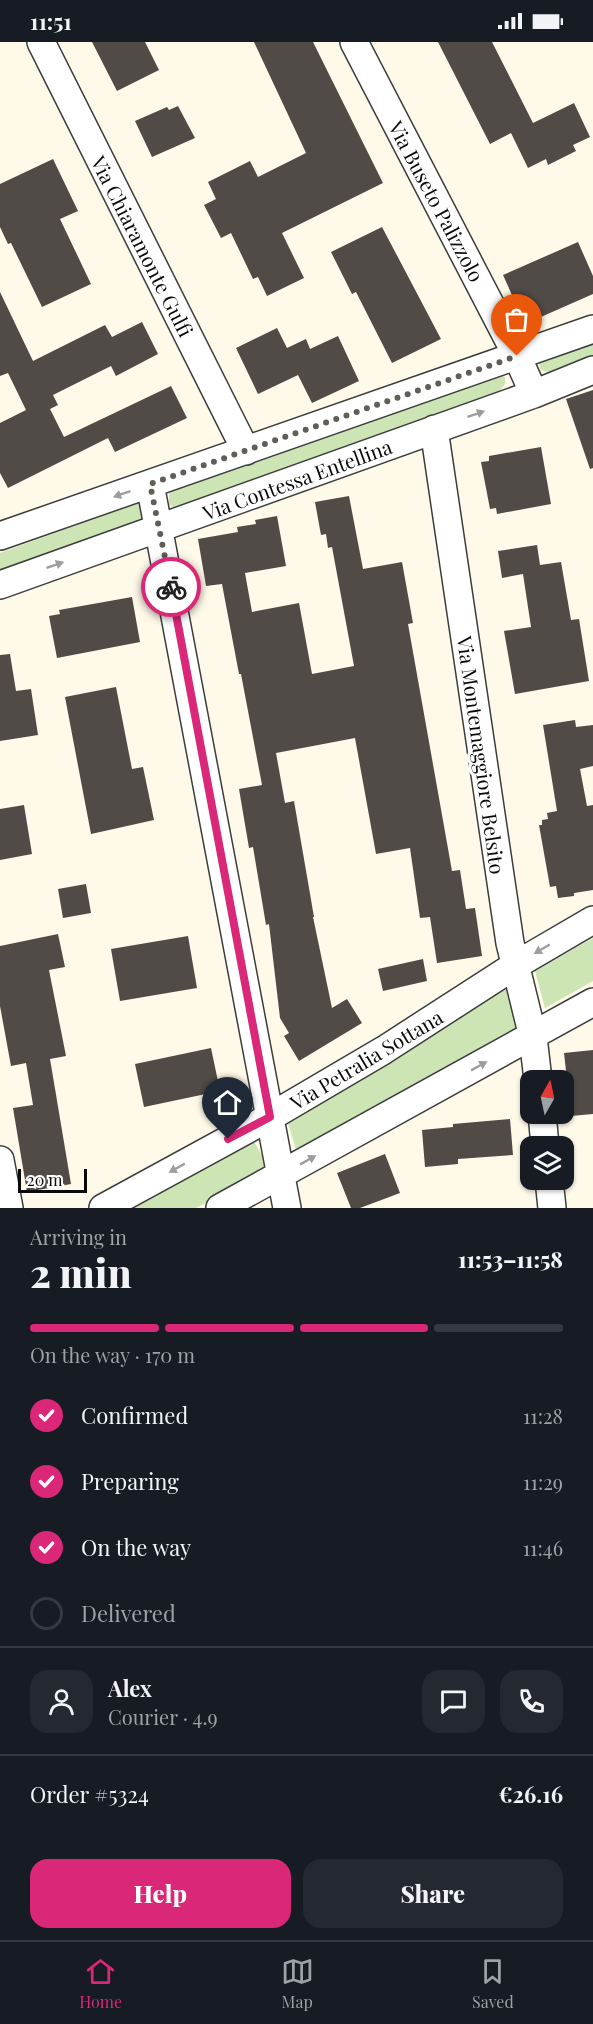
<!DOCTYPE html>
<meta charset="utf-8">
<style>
:root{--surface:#171b24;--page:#242831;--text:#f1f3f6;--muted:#9ea1a6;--line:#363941;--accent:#db2777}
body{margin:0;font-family:"Playfair Display",serif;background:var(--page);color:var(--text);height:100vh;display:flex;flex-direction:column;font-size:22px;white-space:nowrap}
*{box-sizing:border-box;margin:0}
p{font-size:20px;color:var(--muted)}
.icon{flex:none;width:33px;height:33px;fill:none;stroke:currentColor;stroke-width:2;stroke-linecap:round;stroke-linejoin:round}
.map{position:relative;height:1166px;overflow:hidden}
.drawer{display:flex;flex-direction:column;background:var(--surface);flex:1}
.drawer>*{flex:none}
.needle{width:39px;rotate:9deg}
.tools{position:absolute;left:520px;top:1028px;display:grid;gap:12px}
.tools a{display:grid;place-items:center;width:54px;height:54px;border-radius:12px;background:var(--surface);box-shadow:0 2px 4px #0004;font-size:30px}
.scale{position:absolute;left:18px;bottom:15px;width:69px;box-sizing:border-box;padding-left:6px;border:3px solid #0a0a0a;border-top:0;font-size:16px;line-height:21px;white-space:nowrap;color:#0a0a0a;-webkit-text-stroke:4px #fff;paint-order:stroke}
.pin{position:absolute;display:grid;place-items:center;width:51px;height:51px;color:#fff;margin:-62px -26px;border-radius:50% 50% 50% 0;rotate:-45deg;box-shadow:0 0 6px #0007}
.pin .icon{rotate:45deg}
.courier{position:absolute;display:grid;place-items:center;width:60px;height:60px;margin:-30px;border:4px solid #db2777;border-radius:50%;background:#fff;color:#222;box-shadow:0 2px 8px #0007}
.head em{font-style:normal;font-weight:800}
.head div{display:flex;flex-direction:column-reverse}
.head{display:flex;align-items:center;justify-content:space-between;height:102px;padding:0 30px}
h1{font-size:39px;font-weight:800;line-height:45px}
.bar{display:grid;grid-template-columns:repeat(4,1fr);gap:9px 6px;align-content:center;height:72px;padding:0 30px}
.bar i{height:8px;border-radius:4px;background:var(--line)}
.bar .selected{background:var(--accent)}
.bar p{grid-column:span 4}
.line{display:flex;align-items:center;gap:15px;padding:0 30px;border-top:2px solid var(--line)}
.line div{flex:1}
.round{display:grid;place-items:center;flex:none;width:63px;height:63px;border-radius:18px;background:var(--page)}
ol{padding:0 30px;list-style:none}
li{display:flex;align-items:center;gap:18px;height:66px}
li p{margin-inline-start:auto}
li .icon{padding:6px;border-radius:50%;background:var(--accent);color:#fff;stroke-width:4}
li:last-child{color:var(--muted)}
li i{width:33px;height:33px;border:3px solid var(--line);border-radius:50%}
.button{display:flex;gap:12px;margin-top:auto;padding:12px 30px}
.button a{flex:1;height:69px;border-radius:18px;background:var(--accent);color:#fff;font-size:24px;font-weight:800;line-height:69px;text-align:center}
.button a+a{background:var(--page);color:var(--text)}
.status{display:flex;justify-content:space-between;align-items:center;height:42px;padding:0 30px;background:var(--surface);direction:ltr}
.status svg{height:16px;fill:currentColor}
.menu{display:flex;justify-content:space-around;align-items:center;height:84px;border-top:2px solid var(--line);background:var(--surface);font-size:16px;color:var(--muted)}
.menu a{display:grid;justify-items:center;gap:3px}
.menu .selected{color:var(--accent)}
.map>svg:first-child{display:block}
.green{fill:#cde5b5}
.building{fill:#514b47}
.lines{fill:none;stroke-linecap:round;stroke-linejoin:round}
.street-casing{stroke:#3d3d3d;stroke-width:30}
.street{stroke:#fff;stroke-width:27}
.oneway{fill:#9d9d9d}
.done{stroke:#5f5e58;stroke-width:6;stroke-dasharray:0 10.8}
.route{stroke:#db2777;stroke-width:8}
.labels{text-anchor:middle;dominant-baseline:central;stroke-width:6;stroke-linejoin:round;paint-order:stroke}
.street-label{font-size:20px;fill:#0a0a0a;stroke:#fff}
</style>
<div class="status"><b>11:51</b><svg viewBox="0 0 49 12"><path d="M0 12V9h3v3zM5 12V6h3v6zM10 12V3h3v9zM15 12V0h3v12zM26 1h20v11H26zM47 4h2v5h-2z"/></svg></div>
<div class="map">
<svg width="593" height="1166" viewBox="0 0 593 1166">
<rect width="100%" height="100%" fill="#fef9e8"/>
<path class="green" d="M 593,296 L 593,316 C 580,321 551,336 540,327 L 539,318 Z
M 500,332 L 505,335 L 505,342 L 498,351 L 176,467 L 169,462 L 169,452 L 174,446 Z
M 138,461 L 144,461 L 146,476 L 0,530 L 0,511 Z
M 593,896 L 593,939 L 545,966 L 535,929 Z
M 510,937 L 523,982 L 297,1111 L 285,1071 Z
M 251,1094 L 269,1126 L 196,1166 L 121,1166 Z"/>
<path class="building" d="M 92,0 L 145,0 L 159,28 L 117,49 Z
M 254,0 L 313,0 L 383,141 L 282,191 L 304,236 L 267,254 L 258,235 L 253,237 L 231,191 L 221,196 L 204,163 L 216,157 L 208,140 L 250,119 L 258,135 L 306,111 Z
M 438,0 L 492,0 L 533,81 L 574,61 L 590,95 L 573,103 L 576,109 L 548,123 L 546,117 L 528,126 L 511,91 L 490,102 Z
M 178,64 L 195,96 L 152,115 L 135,79 L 167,65 L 169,68 Z
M 53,117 L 78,169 L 60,177 L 91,242 L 42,265 L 11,201 L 8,202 L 0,185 L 0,142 Z
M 382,185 L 441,297 L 392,321 L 356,250 L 352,252 L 331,210 Z
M 578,200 L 593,234 L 593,252 L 525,282 L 503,233 Z
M 0,250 L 33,319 L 105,283 L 112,295 L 142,280 L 158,312 L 116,334 L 111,324 L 53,353 L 58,363 L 50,367 L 64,395 L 171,344 L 187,376 L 115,410 L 108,396 L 8,446 L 0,431 L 0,381 L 26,368 L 8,331 L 0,334 Z
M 277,286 L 287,306 L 306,297 L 310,307 L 338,294 L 359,339 L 312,361 L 298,333 L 258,352 L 236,306 Z
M 593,348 L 593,426 L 590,427 L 566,357 Z
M 541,405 L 551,462 L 497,472 L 496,466 L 490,467 L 481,420 L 489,419 L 489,414 Z
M 349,454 L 363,527 L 402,520 L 413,581 L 408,582 L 452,829 L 460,828 L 466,867 L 475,866 L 482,914 L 437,921 L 430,875 L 420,876 L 410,806 L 376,812 L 355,696 L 276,711 L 285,761 L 294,759 L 314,875 L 313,875 L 332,966 L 347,957 L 362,981 L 299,1019 L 284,994 L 289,991 L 280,976 L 269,882 L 266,883 L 253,805 L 249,806 L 239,747 L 262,743 L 241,632 L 239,632 L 222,542 L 206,544 L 198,497 L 238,490 L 237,485 L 256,482 L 255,478 L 277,474 L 286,524 L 245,531 L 252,570 L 299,561 L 312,632 L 354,624 L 332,505 L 328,506 L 326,492 L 321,493 L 315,460 Z
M 537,503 L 540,523 L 561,520 L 571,578 L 579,577 L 589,639 L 515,652 L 504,589 L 531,585 L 523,532 L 502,536 L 498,509 Z
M 132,555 L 140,600 L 57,616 L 49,574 L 60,572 L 59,568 Z
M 10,612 L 16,649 L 31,647 L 38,693 L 0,699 L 0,613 Z
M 116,645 L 132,727 L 143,725 L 154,778 L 91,792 L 65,655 Z
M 575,678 L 576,685 L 593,683 L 593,724 L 580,727 L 587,764 L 593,763 L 593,848 L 574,851 L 574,854 L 558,856 L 556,844 L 550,845 L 539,783 L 542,783 L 542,778 L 548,777 L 547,771 L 557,769 L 543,683 Z
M 24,763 L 32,812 L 0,818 L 0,767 Z
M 86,842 L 91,871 L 63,876 L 58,847 Z
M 58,892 L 65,925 L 49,928 L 66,1014 L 50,1017 L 71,1142 L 27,1150 L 13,1066 L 33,1063 L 26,1021 L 11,1024 L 0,964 L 0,904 Z
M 188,894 L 197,946 L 120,959 L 111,907 Z
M 423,917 L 427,939 L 383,949 L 378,927 Z
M 211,1006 L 220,1049 L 144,1065 L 135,1022 Z
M 593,1008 L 593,1072 L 571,1074 L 564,1011 Z
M 510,1077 L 513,1113 L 458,1117 L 458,1122 L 425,1125 L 422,1088 L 453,1085 L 453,1082 Z
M 385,1112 L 400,1151 L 360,1166 L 351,1166 L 337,1131 Z"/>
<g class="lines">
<defs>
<path id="street" d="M 41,0 L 246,409
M 354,0 L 517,314 L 534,352
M 434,387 L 510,901 L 533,995 L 538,1038
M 150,442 L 287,1166
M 0,494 L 593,287
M 0,543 L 534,352 L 593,328
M 542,1071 L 545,1104
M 0,1118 L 9,1166
M 549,1137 L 552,1166
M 103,1166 L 270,1075 L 384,1008 L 514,924 L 593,878
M 220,1166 L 593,960"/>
</defs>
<use href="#street" class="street-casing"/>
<use href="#street" class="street"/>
</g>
<defs><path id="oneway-solid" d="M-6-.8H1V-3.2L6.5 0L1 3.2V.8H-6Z" transform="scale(1.5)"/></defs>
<g class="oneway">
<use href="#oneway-solid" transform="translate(476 372) rotate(-19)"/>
<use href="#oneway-solid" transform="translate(122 452) rotate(161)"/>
<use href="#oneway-solid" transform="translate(55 523) rotate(-19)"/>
<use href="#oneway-solid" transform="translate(542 907) rotate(150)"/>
<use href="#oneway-solid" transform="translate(479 1024) rotate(-29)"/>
<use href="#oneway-solid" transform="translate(308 1118) rotate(-29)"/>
<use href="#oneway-solid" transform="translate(177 1126) rotate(151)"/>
</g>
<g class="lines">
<path class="done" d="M 171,545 L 150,442 L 517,314"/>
<path class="route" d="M 171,545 L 270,1075 L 228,1097"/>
</g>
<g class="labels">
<g class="street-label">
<text transform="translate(437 159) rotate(62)">Via Buseto Palizzolo</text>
<text transform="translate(143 204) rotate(63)">Via Chiaramonte Gulfi</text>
<text transform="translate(297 437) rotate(-20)">Via Contessa Entellina</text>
<text transform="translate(482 713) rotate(82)">Via Montemaggiore Belsito</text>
<text transform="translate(366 1017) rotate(-31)">Via Petralia Sottana</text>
</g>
</g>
</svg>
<div class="tools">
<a><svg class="needle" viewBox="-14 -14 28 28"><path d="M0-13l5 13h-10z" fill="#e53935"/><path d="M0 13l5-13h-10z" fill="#9ea1a6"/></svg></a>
<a><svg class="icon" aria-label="layers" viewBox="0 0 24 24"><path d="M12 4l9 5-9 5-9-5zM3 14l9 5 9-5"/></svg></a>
</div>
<div class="scale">20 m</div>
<div class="pin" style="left:517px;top:314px;background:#ea580c"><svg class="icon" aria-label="bag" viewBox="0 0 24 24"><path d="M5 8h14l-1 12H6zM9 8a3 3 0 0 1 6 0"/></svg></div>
<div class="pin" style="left:228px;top:1097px;background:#1f2937"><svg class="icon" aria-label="home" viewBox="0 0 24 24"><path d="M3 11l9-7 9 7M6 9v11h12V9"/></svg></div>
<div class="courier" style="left:171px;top:545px"><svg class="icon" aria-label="bike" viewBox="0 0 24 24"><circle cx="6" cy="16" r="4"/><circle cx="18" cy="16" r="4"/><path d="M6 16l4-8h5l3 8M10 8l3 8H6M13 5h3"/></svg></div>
</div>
<section class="drawer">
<div class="head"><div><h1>2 min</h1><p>Arriving in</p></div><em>11:53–11:58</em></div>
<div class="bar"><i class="selected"></i><i class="selected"></i><i class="selected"></i><i></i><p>On the way · 170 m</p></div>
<ol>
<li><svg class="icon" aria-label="check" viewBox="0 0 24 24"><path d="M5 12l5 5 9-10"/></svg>Confirmed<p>11:28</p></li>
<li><svg class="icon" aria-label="check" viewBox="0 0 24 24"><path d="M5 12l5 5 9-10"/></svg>Preparing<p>11:29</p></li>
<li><svg class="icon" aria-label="check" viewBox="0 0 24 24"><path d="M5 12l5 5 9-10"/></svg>On the way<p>11:46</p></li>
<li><i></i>Delivered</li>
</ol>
<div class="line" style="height:108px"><a class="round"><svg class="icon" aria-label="person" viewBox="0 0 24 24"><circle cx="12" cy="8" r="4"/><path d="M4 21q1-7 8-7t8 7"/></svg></a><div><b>Alex</b><p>Courier · 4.9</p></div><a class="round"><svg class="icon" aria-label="chat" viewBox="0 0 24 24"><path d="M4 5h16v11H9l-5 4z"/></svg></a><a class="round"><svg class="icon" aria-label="phone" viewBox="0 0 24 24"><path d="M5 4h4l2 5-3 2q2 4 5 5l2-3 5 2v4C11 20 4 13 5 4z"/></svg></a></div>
<div class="line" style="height:78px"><div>Order #5324</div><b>€26.16</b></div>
<div class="button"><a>Help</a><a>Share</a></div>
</section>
<nav class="menu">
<a class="selected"><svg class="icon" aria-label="home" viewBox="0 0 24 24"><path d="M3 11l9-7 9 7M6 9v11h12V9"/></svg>Home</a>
<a><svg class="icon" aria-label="map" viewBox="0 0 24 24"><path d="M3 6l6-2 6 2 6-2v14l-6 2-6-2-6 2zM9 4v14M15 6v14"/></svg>Map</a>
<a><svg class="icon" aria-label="saved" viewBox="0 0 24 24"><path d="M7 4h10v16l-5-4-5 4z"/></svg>Saved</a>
</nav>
